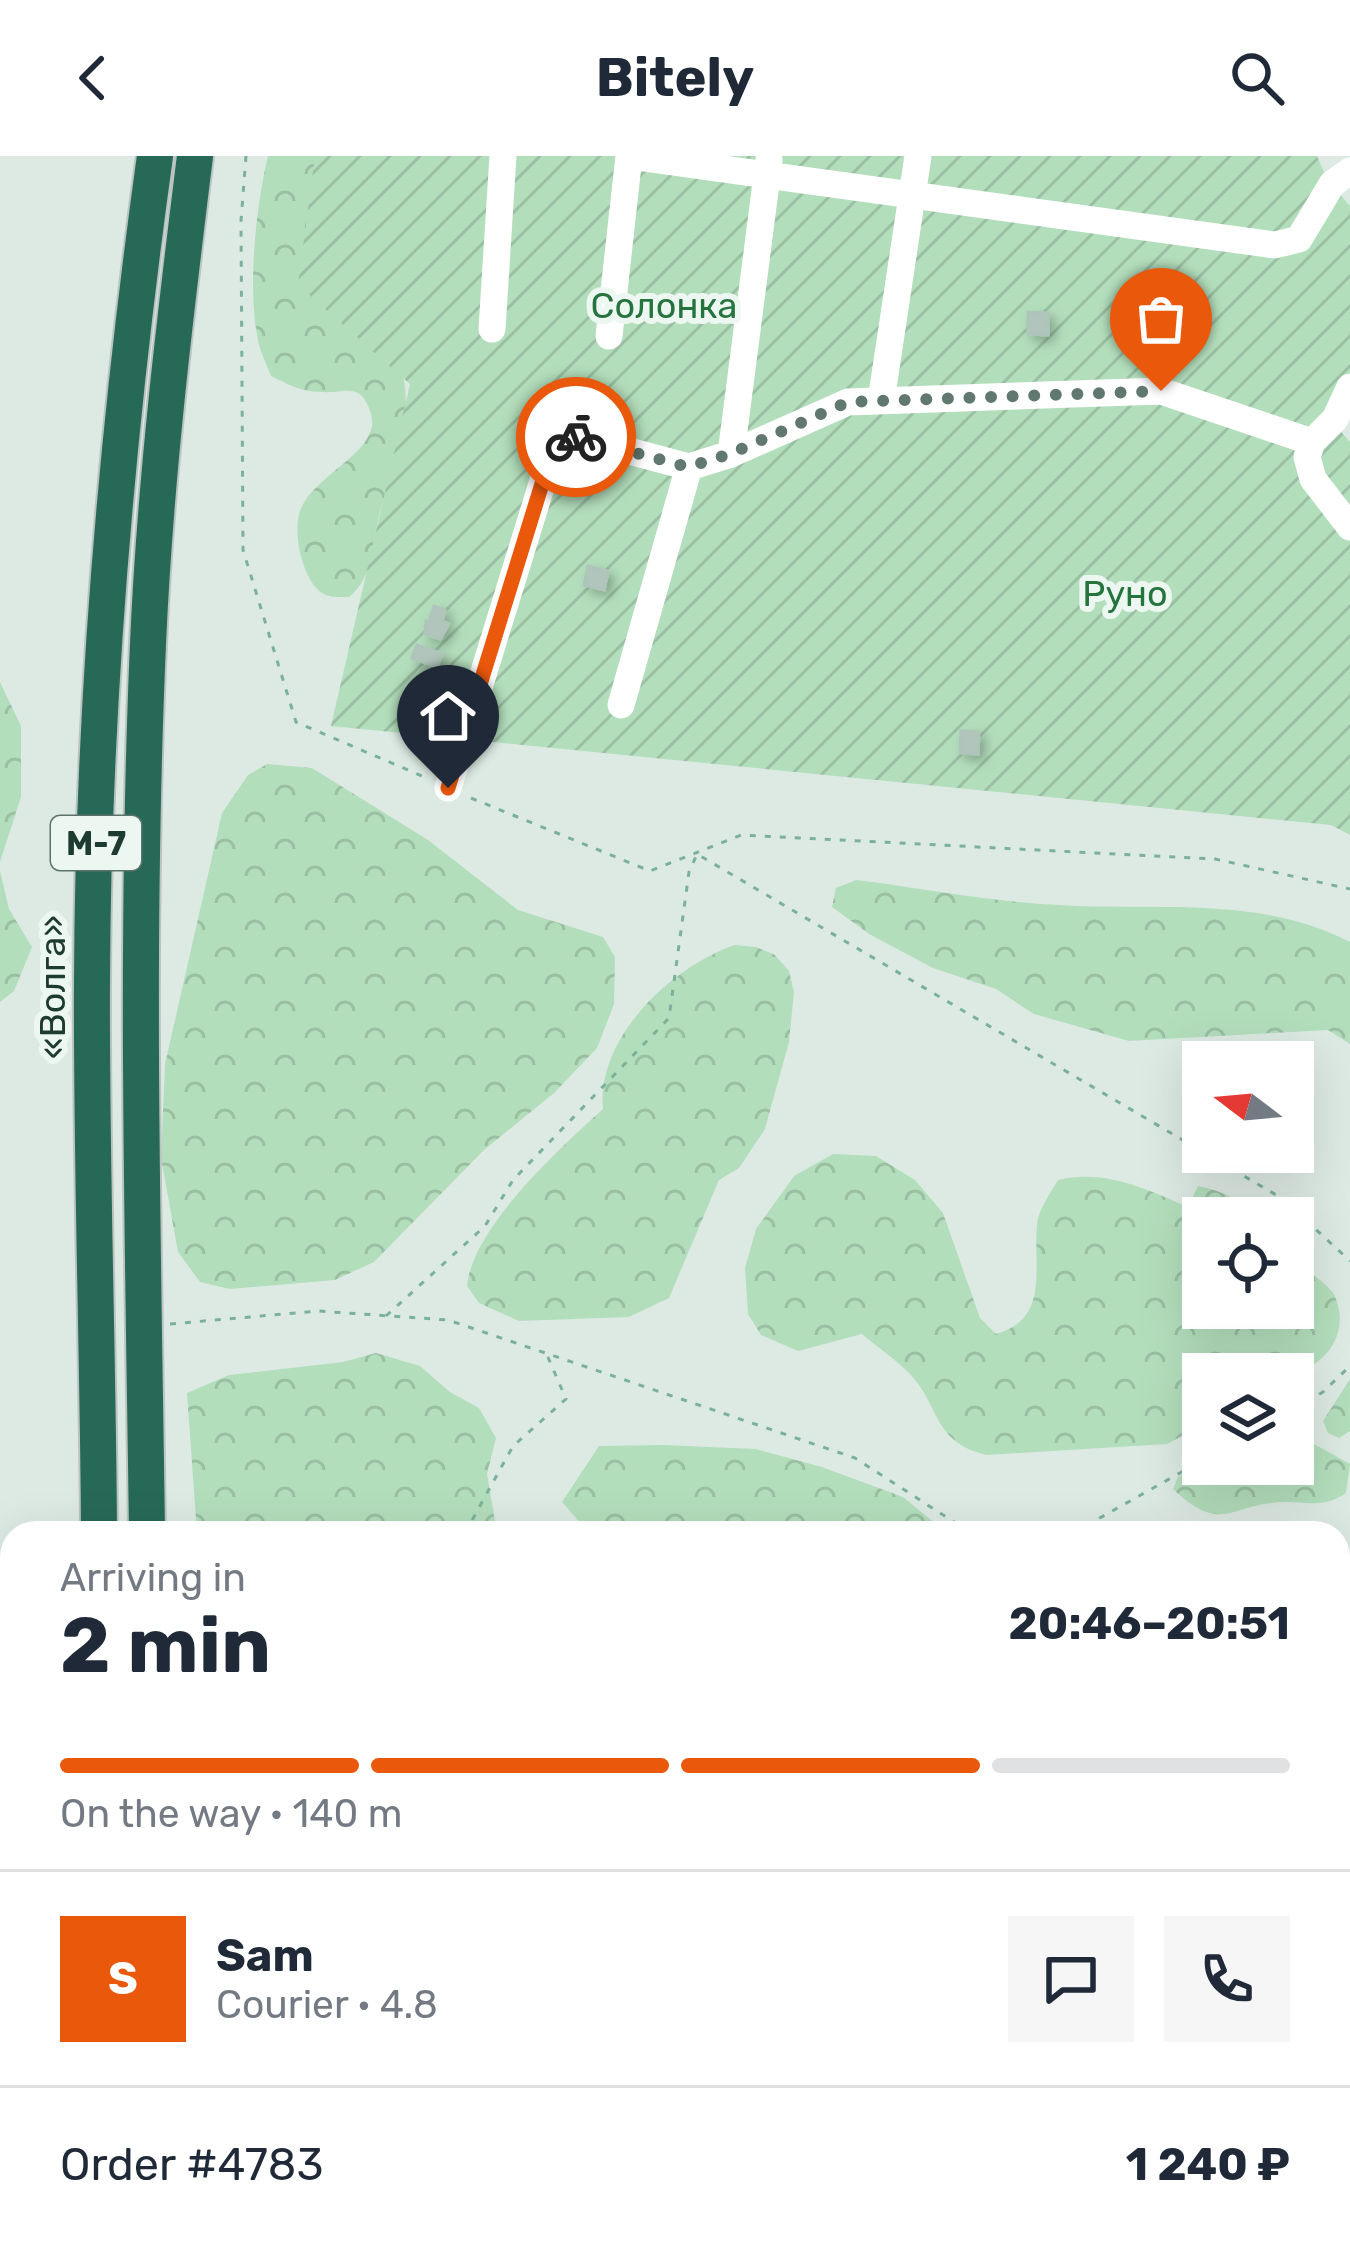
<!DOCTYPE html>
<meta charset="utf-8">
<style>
:root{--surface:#fff;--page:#f6f6f7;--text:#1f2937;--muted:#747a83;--line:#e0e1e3;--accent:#ea580c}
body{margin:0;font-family:Rubik,sans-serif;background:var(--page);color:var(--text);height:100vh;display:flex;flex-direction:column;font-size:45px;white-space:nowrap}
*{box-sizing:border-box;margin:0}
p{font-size:39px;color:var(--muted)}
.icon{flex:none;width:66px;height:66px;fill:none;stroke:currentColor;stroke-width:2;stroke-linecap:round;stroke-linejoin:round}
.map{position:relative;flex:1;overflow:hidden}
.details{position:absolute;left:0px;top:1365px;width:1350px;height:747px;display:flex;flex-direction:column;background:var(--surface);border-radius:36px 36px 0 0;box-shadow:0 12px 48px #0002}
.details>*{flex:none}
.needle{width:78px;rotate:286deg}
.tools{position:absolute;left:1182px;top:885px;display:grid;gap:24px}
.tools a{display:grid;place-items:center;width:132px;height:132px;border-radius:0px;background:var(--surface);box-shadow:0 12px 48px #0002;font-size:60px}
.pin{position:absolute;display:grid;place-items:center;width:102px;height:102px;color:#fff;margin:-123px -51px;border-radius:50% 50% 50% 0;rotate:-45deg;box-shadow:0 0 12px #0007}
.pin .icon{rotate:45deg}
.courier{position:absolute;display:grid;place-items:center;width:120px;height:120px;margin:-60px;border:9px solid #ea580c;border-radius:50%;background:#fff;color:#222;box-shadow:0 3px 15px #0007}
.headline em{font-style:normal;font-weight:700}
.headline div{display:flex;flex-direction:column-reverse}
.headline{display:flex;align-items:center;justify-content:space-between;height:204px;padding:0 60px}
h1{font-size:78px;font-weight:700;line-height:90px}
.bar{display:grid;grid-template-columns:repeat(4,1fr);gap:18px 12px;align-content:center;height:144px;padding:0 60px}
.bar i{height:15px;border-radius:9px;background:var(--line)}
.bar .active{background:var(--accent)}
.bar p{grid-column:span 4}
.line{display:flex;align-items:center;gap:30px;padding:0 60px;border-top:3px solid var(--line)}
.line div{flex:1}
.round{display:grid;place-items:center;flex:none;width:126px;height:126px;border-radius:0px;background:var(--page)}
header{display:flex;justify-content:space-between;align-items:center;height:156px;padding:0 60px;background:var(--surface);font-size:54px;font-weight:700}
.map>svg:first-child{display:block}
.forest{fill:url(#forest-crowns)}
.garden{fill:url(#garden-furrows)}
.building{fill:#b2c5bc;stroke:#afc4ba;stroke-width:3;filter:url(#shadow)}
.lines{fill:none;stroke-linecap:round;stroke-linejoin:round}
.highway-casing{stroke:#bcc4c1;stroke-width:40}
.path{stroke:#7bb19c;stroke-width:3;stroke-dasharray:6 9;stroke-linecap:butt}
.minor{stroke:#fff;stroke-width:27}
.highway{stroke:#276957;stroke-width:36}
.done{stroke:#61786f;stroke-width:12;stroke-dasharray:0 21.6}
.route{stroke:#ea580c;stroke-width:15}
.labels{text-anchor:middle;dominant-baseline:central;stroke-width:12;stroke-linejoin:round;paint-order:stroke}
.shield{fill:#edf7f1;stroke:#5c736b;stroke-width:3}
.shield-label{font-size:33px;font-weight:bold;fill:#1e3b31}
.park-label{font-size:36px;fill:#25743e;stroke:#edf7f1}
.street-label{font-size:36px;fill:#1e3b31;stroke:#edf7f1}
</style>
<header><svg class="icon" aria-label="back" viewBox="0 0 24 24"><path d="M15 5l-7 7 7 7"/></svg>Bitely<svg class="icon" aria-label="search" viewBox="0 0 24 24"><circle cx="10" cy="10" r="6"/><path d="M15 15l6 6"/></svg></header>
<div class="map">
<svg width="1350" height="2110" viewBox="0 0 1350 2110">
<defs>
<pattern id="forest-crowns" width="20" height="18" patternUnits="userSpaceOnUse" patternTransform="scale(3)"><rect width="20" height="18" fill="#b3debc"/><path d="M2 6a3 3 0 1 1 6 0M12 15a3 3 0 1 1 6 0" fill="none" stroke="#9abfa2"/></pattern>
<pattern id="garden-furrows" width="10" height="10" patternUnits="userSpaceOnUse" patternTransform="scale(3)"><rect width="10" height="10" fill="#b3debc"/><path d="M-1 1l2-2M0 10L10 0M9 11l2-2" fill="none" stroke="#9abfa2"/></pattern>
<filter id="shadow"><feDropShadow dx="5.5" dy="5.5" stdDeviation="6" flood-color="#0004"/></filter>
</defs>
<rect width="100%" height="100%" fill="#ddeae3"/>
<path class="forest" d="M 268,0 L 336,0 C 359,71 405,177 406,249 C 407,286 390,321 380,356 C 372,385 374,422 349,441 C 340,441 330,442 322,437 C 301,423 291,371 302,350 C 317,321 363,301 371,274 C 375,264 368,246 361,239 C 353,233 343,235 334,236 C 305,237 297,233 271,220 C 267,209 260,196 258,184 C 247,134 256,49 268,0 Z
M 0,526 L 21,570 L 21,641 L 0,706 Z
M 267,608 L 312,612 L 428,684 L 518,754 L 603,781 L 615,801 L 614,848 L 597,892 L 554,937 L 484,994 L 374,1106 L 335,1124 L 230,1133 L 200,1126 L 178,1096 L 161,1002 L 165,908 L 222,657 L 248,619 Z
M 0,715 L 9,753 L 32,791 L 14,835 L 0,846 Z
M 856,724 C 923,732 991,746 1058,749 C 1156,755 1260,739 1350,786 L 1350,888 L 1328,874 L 1129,885 L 1034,858 L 996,833 L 933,812 L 869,778 L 832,751 L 836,732 Z
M 735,789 L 756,791 L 775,799 L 789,815 L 794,836 L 789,886 L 765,973 L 739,1012 L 719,1024 L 669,1142 L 629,1161 L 519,1165 L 479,1147 L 467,1130 C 472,1072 560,992 603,953 C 596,882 672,810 735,789 Z
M 833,998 L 876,1000 L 915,1024 L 943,1057 L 980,1162 L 996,1178 C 1050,1163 1033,1112 1037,1069 C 1038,1054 1050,1038 1058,1024 C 1106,1013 1145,1033 1188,1051 L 1198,1030 C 1223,1035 1240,1044 1258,1062 L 1203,1062 L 1203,1152 L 1293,1152 L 1293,1100 C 1302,1110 1329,1130 1334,1138 C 1350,1173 1331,1205 1296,1217 C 1277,1224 1227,1218 1203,1218 L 1203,1269 L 1167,1288 L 986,1299 C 931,1285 941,1249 908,1216 C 894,1202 877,1191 862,1178 L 798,1195 L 761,1179 L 748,1158 L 745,1112 L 756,1073 L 794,1020 Z
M 376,1197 L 420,1210 L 450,1236 L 479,1252 L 496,1282 L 487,1318 L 497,1377 L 197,1377 L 187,1237 L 229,1219 L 343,1206 Z
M 1350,1223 L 1350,1275 L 1339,1282 L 1328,1277 L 1323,1265 Z
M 1293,1282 L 1305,1283 L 1350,1308 L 1346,1337 C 1324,1353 1306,1345 1280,1346 C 1228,1350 1221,1378 1173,1333 L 1178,1321 L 1203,1303 L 1203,1308 L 1293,1308 Z
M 663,1289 L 756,1293 L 822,1311 L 903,1341 L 947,1377 L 589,1377 L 562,1346 L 599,1290 Z
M 12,1494 L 12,1643 C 1,1612 0,1517 12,1494 Z
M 1338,1572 L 1350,1577 L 1350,1630 L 1338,1625 Z"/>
<path class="garden" d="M 315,0 L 1317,0 L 1327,23 L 1350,50 L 1350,231 L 1332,265 L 1350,286 L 1350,679 L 1331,669 L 331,570 L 410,228 L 298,129 Z"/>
<path class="building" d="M 1028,156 L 1048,157 L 1048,179 L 1028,178 Z
M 588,410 L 608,415 L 604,434 L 584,429 Z
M 434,450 L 445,454 L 442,465 L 449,468 L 440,483 L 425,478 L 426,465 L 429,466 Z
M 417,489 L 442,498 L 437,511 L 412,502 Z
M 961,575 L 979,576 L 978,598 L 960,597 Z"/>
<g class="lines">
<defs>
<path id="highway" d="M 99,1377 C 98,1192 91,1008 92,823 C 93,548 117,272 155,0
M 147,1377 C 143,1081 135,784 148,488 C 155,325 175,161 195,0
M 156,2100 L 156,2110
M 108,2110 L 108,2100"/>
</defs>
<use href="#highway" class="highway-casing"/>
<path class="path" d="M 246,0 L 241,65 L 243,394 L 296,566 L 429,623
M 471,642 L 650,715 L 741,679 L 1215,703 L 1350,733
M 386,1160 L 485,1070 L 513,1024 L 669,862 L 689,716 L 697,698 L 1283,1043 L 1350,1105
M 170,1168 L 318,1155 L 448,1164 L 855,1302 L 971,1377
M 1293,1253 L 1323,1236 L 1350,1210
M 465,1377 L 513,1290 L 566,1243 L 547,1199
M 1073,1377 L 1203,1304
M 369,2100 L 369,2110"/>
<path class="minor" d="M 492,173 L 503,0
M 609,180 L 629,0 L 1275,89 L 1299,83 L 1332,28 L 1350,15
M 1350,231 L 1335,263 L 1312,286 L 1307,301 L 1313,323 L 1350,371
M 881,245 L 918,0
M 731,298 L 769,4
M 621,549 L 689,311
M 448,632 L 554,289 L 573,280 L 689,311 L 731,298 L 848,246 L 1161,235 L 1312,286
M 0,1422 L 12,1422
M 0,2060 L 12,2060"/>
<use href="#highway" class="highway"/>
</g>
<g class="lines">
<path class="done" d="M 576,281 L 688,311 L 730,298 L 848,246 L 1161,235"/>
<path class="route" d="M 448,632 L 554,289 L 576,281"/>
</g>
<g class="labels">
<rect class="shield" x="51" y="660" width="90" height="54" rx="9"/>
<g class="shield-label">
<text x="96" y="687">М-7</text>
</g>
<g class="park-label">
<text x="664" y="149">Солонка</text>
<text x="1125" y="437">Руно</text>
</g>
<g class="street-label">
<text transform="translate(52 831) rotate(-90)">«Волга»</text>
</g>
</g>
</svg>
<div class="tools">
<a><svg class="needle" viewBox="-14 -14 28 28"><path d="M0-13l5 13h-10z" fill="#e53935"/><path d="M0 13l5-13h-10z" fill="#747a83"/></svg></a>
<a><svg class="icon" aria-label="locate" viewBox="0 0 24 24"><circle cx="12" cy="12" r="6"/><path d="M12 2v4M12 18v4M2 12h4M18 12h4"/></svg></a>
<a><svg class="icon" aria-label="layers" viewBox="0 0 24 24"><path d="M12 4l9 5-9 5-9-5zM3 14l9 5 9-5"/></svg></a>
</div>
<div class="pin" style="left:1161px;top:235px;background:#ea580c"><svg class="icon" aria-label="bag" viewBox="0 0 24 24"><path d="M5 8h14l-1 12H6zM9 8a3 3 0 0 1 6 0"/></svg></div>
<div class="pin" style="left:448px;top:632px;background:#1f2937"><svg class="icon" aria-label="home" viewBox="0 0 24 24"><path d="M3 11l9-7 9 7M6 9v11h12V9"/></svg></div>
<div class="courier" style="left:576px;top:281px"><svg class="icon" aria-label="bike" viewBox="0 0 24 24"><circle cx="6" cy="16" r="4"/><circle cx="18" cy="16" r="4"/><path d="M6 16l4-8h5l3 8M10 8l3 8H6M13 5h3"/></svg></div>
<section class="details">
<div class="headline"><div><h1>2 min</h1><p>Arriving in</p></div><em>20:46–20:51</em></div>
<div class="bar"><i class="active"></i><i class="active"></i><i class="active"></i><i></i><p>On the way · 140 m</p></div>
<div class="line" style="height:216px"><b class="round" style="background:var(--accent);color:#fff">S</b><div><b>Sam</b><p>Courier · 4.8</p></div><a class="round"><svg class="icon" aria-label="chat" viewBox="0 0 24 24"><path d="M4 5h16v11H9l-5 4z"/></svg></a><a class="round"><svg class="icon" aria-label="phone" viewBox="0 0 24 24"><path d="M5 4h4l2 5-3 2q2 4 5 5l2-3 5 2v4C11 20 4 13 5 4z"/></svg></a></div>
<div class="line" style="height:156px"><div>Order #4783</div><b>1 240 ₽</b></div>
</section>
</div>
